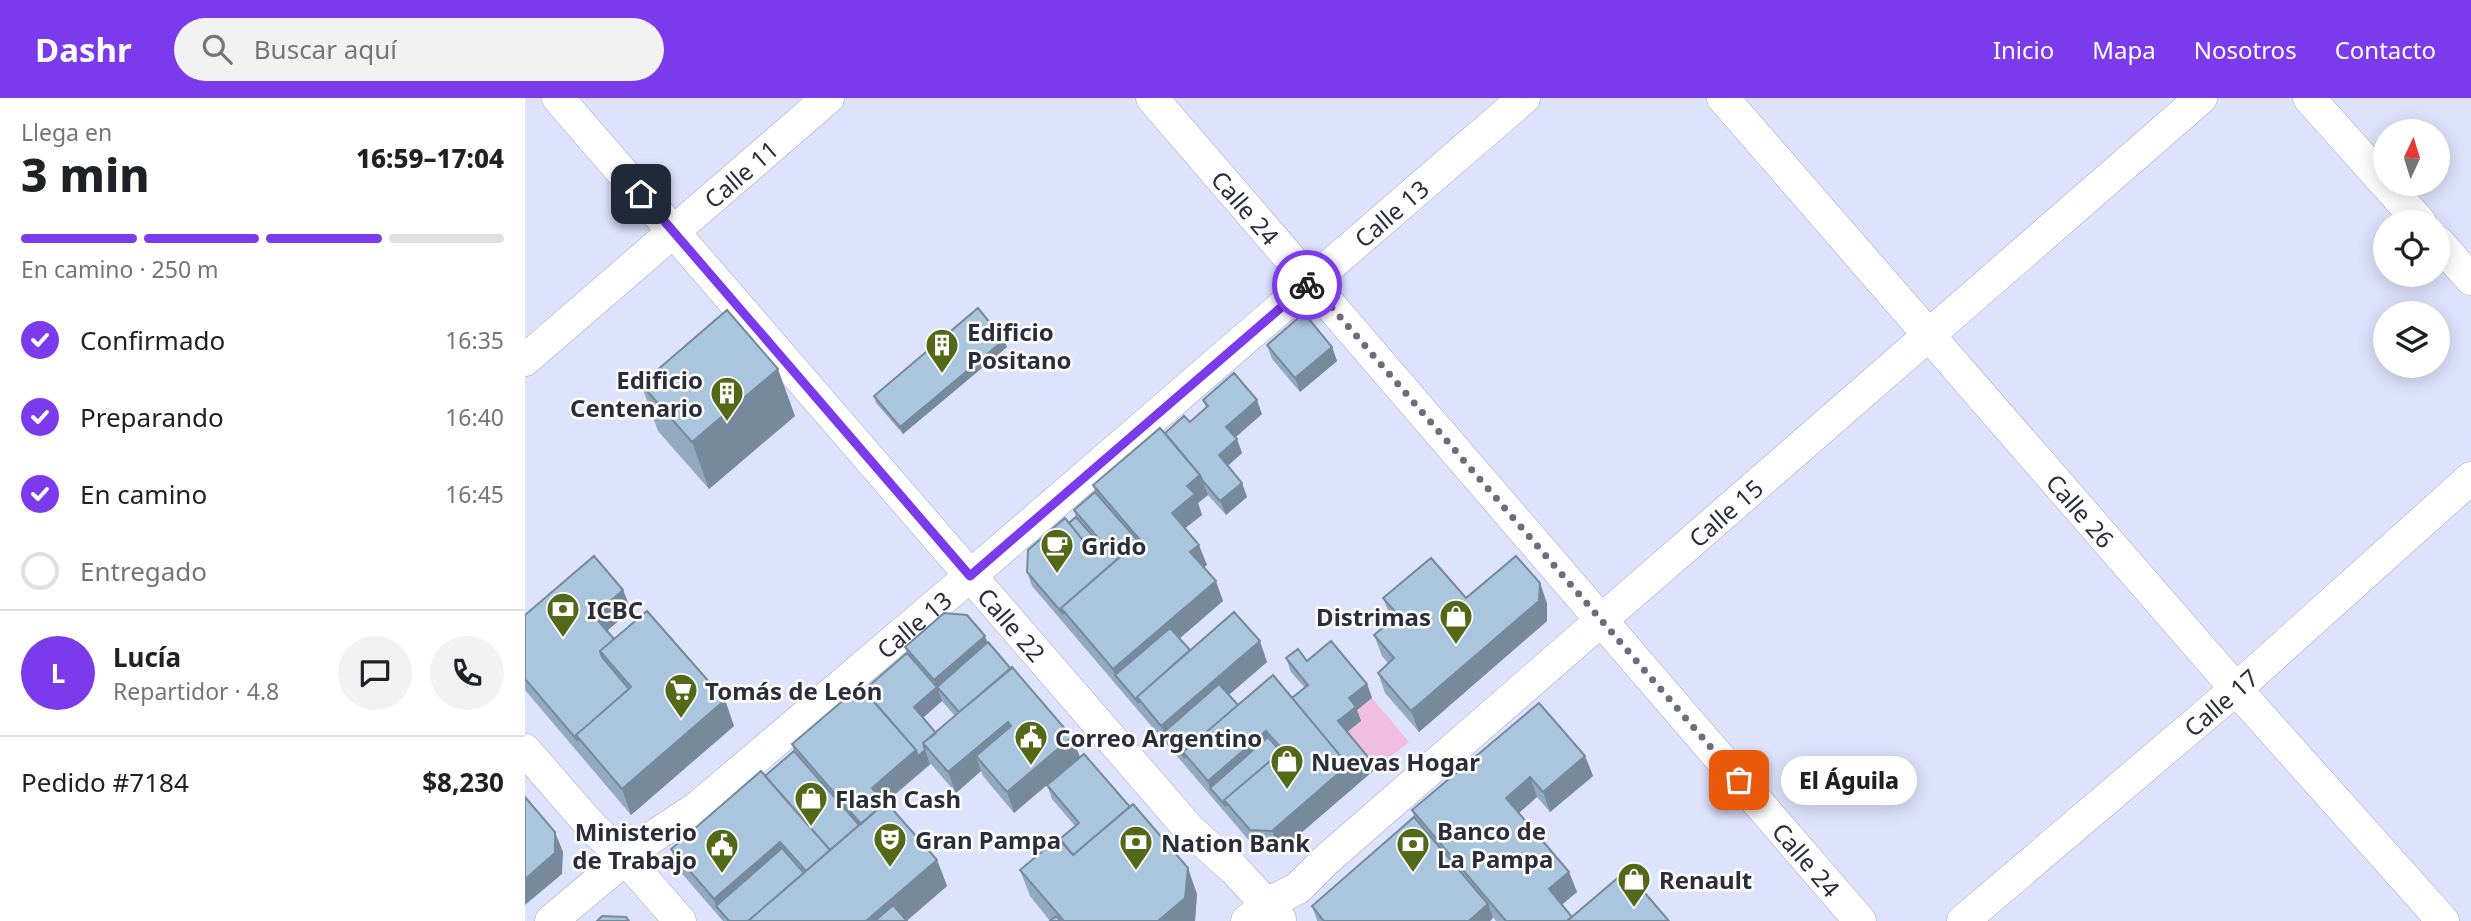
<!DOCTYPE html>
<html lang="es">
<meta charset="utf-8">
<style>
:root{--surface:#fff;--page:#f2f2f2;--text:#202124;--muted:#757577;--line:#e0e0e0;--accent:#7c3aed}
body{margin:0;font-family:"Noto Sans",sans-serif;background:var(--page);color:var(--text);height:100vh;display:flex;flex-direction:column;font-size:26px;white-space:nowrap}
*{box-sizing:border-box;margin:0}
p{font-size:23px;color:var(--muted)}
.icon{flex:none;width:38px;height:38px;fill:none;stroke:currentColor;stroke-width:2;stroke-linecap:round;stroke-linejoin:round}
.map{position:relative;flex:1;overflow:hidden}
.details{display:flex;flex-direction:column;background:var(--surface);width:525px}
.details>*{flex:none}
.needle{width:46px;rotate:4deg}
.buttons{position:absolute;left:1848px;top:21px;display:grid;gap:14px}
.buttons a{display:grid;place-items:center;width:77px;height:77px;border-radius:50%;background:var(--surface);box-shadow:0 4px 18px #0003;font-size:35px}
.pin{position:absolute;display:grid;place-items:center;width:60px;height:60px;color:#fff;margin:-30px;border-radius:14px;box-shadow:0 4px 10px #0006}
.courier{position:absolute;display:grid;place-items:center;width:70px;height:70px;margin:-35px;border:5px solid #7c3aed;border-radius:50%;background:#fff;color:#222;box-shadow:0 2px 9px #0007}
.bubble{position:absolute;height:49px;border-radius:24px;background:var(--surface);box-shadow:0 4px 18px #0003;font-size:23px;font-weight:800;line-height:49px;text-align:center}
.summary em{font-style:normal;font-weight:800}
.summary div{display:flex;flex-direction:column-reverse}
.summary{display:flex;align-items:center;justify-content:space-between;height:119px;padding:0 21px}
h1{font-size:46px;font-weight:800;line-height:52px}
.bar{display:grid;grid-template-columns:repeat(4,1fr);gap:10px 7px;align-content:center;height:84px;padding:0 21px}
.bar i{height:9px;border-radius:5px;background:var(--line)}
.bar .selected{background:var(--accent)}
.bar p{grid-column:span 4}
.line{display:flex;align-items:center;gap:18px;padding:0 21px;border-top:2px solid var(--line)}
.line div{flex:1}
.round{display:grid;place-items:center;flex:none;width:74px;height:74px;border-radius:37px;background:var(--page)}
ol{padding:0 21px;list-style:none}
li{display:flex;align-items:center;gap:21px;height:77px}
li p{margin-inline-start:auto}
li .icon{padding:7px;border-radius:50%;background:var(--accent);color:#fff;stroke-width:4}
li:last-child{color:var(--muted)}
li i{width:38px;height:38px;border:4px solid var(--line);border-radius:50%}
header{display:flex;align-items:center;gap:42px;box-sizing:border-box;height:98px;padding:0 35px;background:var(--accent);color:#fff}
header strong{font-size:33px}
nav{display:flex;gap:38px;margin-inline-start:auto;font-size:24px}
.search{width:490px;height:63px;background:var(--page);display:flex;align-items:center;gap:18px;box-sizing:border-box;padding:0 24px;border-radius:38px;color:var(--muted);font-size:26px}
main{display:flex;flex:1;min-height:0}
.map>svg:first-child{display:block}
.green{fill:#f0bfe0}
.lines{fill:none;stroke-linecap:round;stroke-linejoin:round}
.minor-casing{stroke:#a0a5c5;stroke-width:33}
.minor{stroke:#fff;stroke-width:32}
.wall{fill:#92a9bf;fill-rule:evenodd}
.shaded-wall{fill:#778a9b}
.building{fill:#aac5de;stroke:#778a9b;stroke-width:2}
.done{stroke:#6a6d7e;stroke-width:7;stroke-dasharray:0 12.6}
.route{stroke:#7c3aed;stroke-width:9}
.labels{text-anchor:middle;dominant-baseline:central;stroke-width:5;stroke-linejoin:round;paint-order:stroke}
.street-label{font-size:24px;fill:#2b2d3a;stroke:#fff}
.poi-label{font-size:24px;font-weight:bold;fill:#2b2d3a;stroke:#fff;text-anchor:start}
</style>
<header>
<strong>Dashr</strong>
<div class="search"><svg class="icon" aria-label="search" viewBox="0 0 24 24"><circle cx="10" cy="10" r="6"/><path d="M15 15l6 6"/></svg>Buscar aquí</div>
<nav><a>Inicio</a><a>Mapa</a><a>Nosotros</a><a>Contacto</a></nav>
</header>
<main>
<section class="details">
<div class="summary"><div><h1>3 min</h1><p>Llega en</p></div><em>16:59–17:04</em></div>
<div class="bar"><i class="selected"></i><i class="selected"></i><i class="selected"></i><i></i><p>En camino · 250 m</p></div>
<ol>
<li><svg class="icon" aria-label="check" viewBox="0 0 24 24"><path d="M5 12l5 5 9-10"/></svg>Confirmado<p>16:35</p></li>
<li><svg class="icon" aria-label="check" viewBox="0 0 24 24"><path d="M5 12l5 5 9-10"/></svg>Preparando<p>16:40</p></li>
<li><svg class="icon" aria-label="check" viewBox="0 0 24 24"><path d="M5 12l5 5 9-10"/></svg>En camino<p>16:45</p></li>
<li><i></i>Entregado</li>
</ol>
<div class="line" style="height:126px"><b class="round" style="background:var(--accent);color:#fff">L</b><div><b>Lucía</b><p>Repartidor · 4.8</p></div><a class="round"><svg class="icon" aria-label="chat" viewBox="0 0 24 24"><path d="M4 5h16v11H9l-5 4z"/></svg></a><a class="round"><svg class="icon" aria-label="phone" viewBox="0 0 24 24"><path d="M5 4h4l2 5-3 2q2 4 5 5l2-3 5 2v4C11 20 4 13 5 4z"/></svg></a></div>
<div class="line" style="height:91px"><div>Pedido #7184</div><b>$8,230</b></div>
</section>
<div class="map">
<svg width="1946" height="823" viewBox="0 0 1946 823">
<rect width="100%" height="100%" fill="#dee3fd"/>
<path class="green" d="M 847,600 L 884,644 L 848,673 L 818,637 L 836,623 L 829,614 Z"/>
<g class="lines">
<defs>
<g id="minor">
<path id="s1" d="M 33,0 L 665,732 L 710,772 L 755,821"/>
<path id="s2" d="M 627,0 L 1335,823"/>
<path id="s3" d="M 1198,0 L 1711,591 L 1918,823"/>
<path d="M 1784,0 L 1860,85"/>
<path d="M 1861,86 L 1895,124"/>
<path d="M 1913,144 L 1946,181"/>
<path id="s4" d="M 0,262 L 303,0"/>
<path d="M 0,652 L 67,729 L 100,760 L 155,823"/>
<path id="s5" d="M 26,823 L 120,744 L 173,709 L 445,478 L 999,0"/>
<path id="s6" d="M 722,823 L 742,806 L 773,790 L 801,762 L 1676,0"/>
<path id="s7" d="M 1438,823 L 1711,591 L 1946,380"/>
</g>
</defs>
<use href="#minor" class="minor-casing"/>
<use href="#minor" class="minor"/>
</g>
<path class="wall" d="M 479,242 L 482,249 L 378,336 L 351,305 L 349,298 Z
M 742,247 L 807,249 L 812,263 L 775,294 L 747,261 Z
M 116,286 L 270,318 L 184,391 L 133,333 Z
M 678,302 L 737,316 L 711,339 L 717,355 L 703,368 L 722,399 L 701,417 L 682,396 L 683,397 L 673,405 L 677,417 L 660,430 L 682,467 L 679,469 L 698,503 L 654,541 L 665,552 L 742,564 L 703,597 L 713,607 L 767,600 L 780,590 L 766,574 L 761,560 L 782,563 L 842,586 L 847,600 L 832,612 L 836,623 L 822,634 L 848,673 L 755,753 L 732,752 L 507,488 L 502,474 L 544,425 L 551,419 L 549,412 L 570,394 L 568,387 L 640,335 L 665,324 L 681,310 Z
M 98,492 L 106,512 L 82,533 L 89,541 L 200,602 L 209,628 L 106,717 L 0,592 L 0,517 Z
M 858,500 L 941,500 L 1022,505 L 1022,523 L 894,634 L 860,595 L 853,575 L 863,565 L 857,558 L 849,537 L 867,522 Z
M 463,544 L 555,659 L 489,715 L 458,678 L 456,673 L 431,695 L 406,666 L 360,705 L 412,762 L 422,788 L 382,823 L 198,823 L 153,771 L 146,751 L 240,678 L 269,653 L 267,646 L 339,592 L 382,555 L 380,549 ZM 417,603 L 430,618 L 411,635 L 398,620 Z
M 1060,658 L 1068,678 L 1025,714 L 1012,699 L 994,715 L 1044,774 L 1052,794 L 1037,807 L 1047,819 L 1144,823 L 971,823 L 968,819 L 965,823 L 792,823 L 792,822 L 787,808 L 889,719 L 887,712 Z
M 522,687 L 672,796 L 670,823 L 525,823 L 505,798 L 495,772 L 550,728 L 527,701 Z"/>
<path class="shaded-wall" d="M 479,242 L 482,249 L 378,336 L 375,329 Z
M 807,249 L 812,263 L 775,294 L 770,280 Z
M 253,271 L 270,318 L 184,391 L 167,344 Z
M 732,302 L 737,316 L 706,343 L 701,329 Z
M 712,341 L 717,355 L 699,371 L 694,357 Z
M 675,377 L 683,397 L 673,405 L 677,417 L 654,435 L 647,415 L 662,388 Z
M 717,385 L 722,399 L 701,417 L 695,403 Z
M 674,447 L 682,467 L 673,474 L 665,454 Z
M 691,483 L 698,503 L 599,588 L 590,577 L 588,571 Z
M 1015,485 L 1022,505 L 1022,523 L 894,634 L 886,613 Z
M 98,492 L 106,512 L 76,538 L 69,518 Z
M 460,538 L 468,558 L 412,589 L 409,582 Z
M 735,543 L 742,564 L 648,645 L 639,634 L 636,628 Z
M 842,586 L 847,600 L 832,612 L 836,623 L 818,637 L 813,623 L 824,600 Z
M 412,589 L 417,603 L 394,623 L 389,609 Z
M 200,602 L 209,628 L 106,717 L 97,691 Z
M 483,624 L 490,645 L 451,658 L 456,673 L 431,695 L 423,674 Z
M 741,633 L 749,653 L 685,690 L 683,683 Z
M 547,639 L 555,659 L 489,715 L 482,694 Z
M 391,652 L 398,672 L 354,710 L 347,690 Z
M 400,652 L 405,666 L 398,672 L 393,658 Z
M 1060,658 L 1068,678 L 1025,714 L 1018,694 Z
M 843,659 L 848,673 L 755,753 L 747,733 L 823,667 Z
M 1005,679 L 1012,699 L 988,720 L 981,700 Z
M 30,734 L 38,754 L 37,776 L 0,807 L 0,781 Z
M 255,744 L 262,764 L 191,808 L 189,801 Z
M 412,762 L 422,788 L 381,823 L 341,823 Z
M 663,770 L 672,796 L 670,823 L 633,823 Z
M 1044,774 L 1052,794 L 1031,811 L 1024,791 Z
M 963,806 L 968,820 L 965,823 L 944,823 Z"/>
<path class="building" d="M 453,210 L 479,242 L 375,329 L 349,298 Z
M 202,212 L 253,271 L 167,344 L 116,286 Z
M 779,215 L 807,249 L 770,280 L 742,247 Z
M 709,275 L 732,302 L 701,329 L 712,341 L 694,357 L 717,385 L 695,403 L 677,382 L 675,377 L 640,335 L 659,318 L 665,324 L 683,308 L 678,302 Z
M 635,330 L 675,377 L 662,388 L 670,396 L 647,415 L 674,447 L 665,454 L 691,483 L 588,571 L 536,510 L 615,442 L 568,387 Z
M 570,394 L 613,443 L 536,510 L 538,516 L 502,474 L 503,452 L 540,420 L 565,451 L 575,442 L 549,412 Z
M 551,419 L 573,444 L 565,451 L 544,425 Z
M 69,458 L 98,492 L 69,518 L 89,541 L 75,553 L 77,559 L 104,591 L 51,637 L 53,643 L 0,581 L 0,517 Z
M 991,458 L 1015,485 L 1014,503 L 886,613 L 853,575 L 869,560 L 849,537 L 873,517 L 858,500 L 906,460 L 941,500 Z
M 122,513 L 200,602 L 97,691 L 51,637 L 106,589 L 75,553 Z
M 709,514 L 735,543 L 636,628 L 612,599 Z
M 419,515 L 442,517 L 460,538 L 409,582 L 380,549 Z
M 645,530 L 665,552 L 612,599 L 614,605 L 590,577 Z
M 806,543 L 842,586 L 824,600 L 831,609 L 813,623 L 843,659 L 826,674 L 823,667 L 767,600 L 783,587 L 761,560 L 773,551 L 782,563 Z
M 463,544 L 486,571 L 434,614 L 412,589 Z
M 382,555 L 412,589 L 389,609 L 411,635 L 398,645 L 400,652 L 393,658 L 391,652 L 339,592 Z
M 487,569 L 547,639 L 482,694 L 451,658 L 486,628 L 483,624 L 423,674 L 398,645 Z
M 748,577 L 823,667 L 747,733 L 725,732 L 699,702 L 758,652 L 741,633 L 683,683 L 658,654 Z
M 694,586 L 713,607 L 658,654 L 660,660 L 639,634 Z
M 335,588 L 391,652 L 347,690 L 360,705 L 336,726 L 267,646 Z
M 1014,605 L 1060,658 L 1018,694 L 1005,679 L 981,700 L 1044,774 L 1024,791 L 1047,819 L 1042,823 L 981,823 L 887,712 Z
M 743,639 L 756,654 L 699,702 L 701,708 L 685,690 Z
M 269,653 L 334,727 L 305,752 L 240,678 Z
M 559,656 L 605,709 L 548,757 L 535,741 L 554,725 L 522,687 Z
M 236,673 L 305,752 L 281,773 L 255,744 L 189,801 L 146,751 Z
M 0,699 L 30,734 L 30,755 L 0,781 Z
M 361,704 L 412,762 L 341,823 L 223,823 Z
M 608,706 L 663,770 L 660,800 L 633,823 L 539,823 L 495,772 L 533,740 L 548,757 Z
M 889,719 L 963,806 L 944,823 L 799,823 L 787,808 Z
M 257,750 L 279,775 L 223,823 L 204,823 L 191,808 Z
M 1101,773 L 1144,823 L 1042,823 Z
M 368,807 L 382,823 L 350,823 Z
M 77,818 L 101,819 L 104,823 L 72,823 Z
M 531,818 L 536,823 L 525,823 Z"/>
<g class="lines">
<path class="done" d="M 782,187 L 785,184 L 1214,682"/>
<path class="route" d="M 116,96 L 445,478 L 782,187"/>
</g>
<defs>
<symbol id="building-pin" viewBox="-11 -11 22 30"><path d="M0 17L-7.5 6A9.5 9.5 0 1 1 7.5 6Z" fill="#546918" stroke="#fff"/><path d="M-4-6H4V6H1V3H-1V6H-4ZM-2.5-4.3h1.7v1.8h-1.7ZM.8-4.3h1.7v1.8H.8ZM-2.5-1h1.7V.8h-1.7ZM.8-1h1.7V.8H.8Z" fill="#fff"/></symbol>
<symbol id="cafe-pin" viewBox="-11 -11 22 30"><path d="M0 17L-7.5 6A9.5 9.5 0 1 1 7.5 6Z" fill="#546918" stroke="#fff"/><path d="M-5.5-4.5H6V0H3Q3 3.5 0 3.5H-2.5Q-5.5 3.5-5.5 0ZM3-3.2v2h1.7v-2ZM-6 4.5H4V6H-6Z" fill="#fff"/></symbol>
<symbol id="bank-pin" viewBox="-11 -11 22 30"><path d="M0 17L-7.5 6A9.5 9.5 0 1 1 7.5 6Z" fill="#546918" stroke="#fff"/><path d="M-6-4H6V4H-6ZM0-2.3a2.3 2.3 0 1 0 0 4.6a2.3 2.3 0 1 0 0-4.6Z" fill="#fff"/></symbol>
<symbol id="shop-pin" viewBox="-11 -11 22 30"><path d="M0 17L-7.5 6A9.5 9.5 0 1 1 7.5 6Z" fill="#546918" stroke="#fff"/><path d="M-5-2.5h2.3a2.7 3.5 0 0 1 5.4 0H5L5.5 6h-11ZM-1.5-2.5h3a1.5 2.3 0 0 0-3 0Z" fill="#fff"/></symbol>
<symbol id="supermarket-pin" viewBox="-11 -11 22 30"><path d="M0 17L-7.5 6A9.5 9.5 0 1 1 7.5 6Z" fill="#546918" stroke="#fff"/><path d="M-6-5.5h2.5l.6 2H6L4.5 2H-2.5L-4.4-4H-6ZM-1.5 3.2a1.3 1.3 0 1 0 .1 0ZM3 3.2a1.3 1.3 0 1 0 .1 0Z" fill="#fff"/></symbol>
<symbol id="civic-pin" viewBox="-11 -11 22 30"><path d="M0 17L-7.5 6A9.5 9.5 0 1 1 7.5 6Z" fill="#546918" stroke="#fff"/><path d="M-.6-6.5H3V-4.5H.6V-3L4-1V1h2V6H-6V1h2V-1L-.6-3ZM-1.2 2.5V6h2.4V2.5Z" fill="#fff"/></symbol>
<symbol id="theatre-pin" viewBox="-11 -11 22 30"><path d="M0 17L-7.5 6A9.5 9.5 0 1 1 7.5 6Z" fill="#546918" stroke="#fff"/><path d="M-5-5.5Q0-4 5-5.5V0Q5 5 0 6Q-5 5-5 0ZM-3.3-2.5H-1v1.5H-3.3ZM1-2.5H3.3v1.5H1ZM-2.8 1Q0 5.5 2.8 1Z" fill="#fff"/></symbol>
</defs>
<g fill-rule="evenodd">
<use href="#building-pin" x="398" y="228" width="38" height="52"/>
<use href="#building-pin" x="183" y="276" width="38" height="52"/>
<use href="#cafe-pin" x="513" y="428" width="38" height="52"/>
<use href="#bank-pin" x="19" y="492" width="38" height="52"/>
<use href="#shop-pin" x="912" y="499" width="38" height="52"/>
<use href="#supermarket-pin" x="137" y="573" width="38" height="52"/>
<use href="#civic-pin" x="487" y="620" width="38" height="52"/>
<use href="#shop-pin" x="743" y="644" width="38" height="52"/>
<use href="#shop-pin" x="267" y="681" width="38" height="52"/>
<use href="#theatre-pin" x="346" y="722" width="38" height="52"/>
<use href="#bank-pin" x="592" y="725" width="38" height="52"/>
<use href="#bank-pin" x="869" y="727" width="38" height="52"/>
<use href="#civic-pin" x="178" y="728" width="38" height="52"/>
<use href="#shop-pin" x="1090" y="762" width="38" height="52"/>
</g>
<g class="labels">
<g class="street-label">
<text stroke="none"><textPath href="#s4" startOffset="285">Calle 11</textPath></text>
<text stroke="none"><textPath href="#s2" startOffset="144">Calle 24</textPath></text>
<text stroke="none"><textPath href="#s5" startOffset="1099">Calle 13</textPath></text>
<text stroke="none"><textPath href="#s6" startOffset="630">Calle 15</textPath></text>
<text stroke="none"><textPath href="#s3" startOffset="546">Calle 26</textPath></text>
<text stroke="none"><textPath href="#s5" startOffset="469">Calle 13</textPath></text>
<text stroke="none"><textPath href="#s1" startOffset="695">Calle 22</textPath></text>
<text stroke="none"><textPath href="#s7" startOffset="338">Calle 17</textPath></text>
<text stroke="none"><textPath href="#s2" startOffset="1004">Calle 24</textPath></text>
</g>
<g class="poi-label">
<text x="442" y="233">Edificio<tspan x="442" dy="28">Positano</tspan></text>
<text x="178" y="281" text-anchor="end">Edificio<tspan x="178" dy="28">Centenario</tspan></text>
<text x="556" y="447">Grido</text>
<text x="62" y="511">ICBC</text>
<text x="906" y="518" text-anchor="end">Distrimas</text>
<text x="180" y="592">Tomás de León</text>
<text x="530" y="639">Correo Argentino</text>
<text x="786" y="663">Nuevas Hogar</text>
<text x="310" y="700">Flash Cash</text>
<text x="912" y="732">Banco de<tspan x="912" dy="28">La Pampa</tspan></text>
<text x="172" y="733" text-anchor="end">Ministerio<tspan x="172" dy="28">de Trabajo</tspan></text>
<text x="390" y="741">Gran Pampa</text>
<text x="636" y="744">Nation Bank</text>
<text x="1134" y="781">Renault</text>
</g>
</g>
</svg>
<div class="buttons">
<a><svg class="needle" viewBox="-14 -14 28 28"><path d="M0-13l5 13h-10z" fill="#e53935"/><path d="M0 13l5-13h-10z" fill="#757577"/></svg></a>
<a><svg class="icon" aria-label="locate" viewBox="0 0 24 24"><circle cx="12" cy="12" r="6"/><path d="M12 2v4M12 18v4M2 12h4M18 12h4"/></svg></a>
<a><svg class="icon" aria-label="layers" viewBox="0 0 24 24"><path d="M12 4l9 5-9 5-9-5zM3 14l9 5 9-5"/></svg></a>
</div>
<div class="pin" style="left:1214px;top:682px;background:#ea580c"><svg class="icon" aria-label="bag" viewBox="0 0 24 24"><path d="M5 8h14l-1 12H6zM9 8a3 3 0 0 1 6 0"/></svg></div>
<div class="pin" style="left:116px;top:96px;background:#1f2937"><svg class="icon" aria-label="home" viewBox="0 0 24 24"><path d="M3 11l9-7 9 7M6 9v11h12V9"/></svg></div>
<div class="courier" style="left:782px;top:187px"><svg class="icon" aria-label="bike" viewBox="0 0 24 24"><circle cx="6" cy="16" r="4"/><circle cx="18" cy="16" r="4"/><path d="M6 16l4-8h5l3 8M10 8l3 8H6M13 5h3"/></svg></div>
<div class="bubble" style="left:1256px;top:658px;width:136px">El Águila</div>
</div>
</main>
